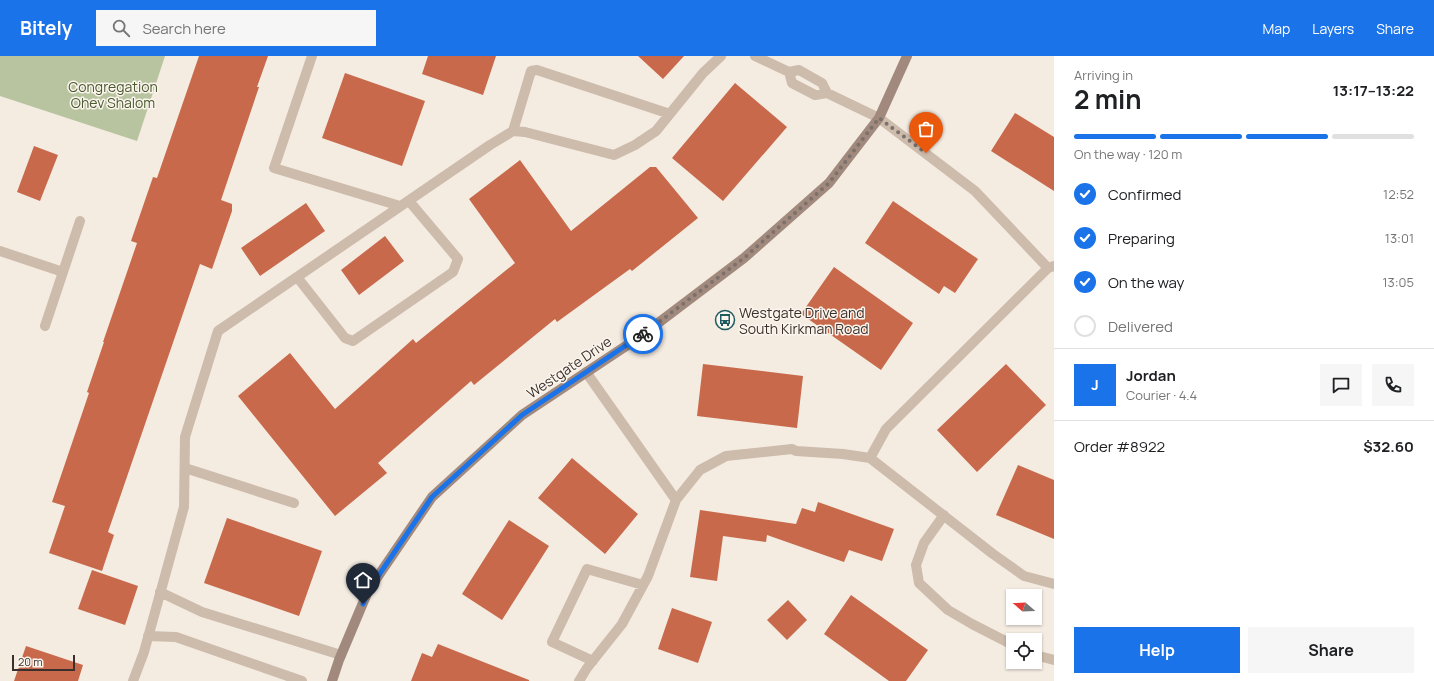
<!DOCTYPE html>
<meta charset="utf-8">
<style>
:root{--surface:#fff;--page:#f6f6f6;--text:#202124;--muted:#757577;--line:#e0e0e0;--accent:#1a73e8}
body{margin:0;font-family:Manrope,sans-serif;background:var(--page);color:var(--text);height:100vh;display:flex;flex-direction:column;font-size:15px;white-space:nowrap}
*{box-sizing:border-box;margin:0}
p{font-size:13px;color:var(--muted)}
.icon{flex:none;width:22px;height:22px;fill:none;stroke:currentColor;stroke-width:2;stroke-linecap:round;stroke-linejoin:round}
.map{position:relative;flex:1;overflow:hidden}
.sheet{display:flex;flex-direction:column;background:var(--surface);width:380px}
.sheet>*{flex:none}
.needle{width:26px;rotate:289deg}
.controls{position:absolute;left:1006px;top:533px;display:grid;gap:8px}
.controls a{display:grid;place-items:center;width:36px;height:36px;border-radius:0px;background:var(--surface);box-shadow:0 1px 3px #0004;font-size:20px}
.scale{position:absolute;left:12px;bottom:10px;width:63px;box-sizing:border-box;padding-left:4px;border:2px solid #3b302b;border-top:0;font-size:11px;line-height:14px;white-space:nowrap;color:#3b302b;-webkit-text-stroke:3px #fbf5ee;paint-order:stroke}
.pin{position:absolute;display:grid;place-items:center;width:34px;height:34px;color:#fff;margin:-41px -17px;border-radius:50% 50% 50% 0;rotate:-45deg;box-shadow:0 0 4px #0007}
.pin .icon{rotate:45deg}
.courier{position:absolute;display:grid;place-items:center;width:40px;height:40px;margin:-20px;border:3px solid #1a73e8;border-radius:50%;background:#fff;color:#222;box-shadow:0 1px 5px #0007}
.head em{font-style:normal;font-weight:700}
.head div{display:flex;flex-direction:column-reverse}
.head{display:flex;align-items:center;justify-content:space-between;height:68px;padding:0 20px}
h1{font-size:26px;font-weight:700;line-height:30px}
.bar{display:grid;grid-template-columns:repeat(4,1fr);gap:6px 4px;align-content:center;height:48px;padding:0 20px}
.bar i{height:5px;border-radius:3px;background:var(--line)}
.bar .current{background:var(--accent)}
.bar p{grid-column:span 4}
.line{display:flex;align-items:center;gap:10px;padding:0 20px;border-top:1px solid var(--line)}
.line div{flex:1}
.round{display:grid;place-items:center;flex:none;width:42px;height:42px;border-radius:0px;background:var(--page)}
ol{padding:0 20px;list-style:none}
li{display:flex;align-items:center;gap:12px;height:44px}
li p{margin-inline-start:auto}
li .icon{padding:4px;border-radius:50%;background:var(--accent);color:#fff;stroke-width:4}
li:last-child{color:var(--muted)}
li i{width:22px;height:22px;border:2px solid var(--line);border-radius:50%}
.primary-button{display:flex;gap:8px;margin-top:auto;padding:8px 20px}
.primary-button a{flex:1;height:46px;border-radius:0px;background:var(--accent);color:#fff;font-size:16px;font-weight:700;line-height:46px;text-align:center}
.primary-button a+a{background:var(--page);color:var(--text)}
header{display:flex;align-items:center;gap:24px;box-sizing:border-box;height:56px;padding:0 20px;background:var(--accent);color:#fff}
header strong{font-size:19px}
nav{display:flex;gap:22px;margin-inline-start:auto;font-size:14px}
.search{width:280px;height:36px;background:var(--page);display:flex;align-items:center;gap:10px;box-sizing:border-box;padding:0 14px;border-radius:0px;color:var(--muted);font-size:15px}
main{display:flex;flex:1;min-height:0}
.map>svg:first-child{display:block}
.green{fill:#b8c4a0}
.building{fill:#c8694b}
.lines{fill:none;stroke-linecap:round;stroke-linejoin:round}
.lane{stroke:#cdbbac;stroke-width:10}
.street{stroke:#cdbbac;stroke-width:10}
.secondary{stroke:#a18a7d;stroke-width:10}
.done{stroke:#7c716b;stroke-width:4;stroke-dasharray:0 7.2}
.route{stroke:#1a73e8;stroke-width:5}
.labels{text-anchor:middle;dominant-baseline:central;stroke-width:3;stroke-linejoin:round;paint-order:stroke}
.park-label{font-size:14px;fill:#4a5a2e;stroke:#fbf5ee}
.poi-label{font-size:14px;fill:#3b302b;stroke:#fbf5ee;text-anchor:start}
.street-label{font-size:14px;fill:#3b302b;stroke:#fbf5ee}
</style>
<header>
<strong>Bitely</strong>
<div class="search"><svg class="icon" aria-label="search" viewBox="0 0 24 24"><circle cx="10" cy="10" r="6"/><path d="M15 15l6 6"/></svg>Search here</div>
<nav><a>Map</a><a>Layers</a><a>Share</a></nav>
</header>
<main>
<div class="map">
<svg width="1054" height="625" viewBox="0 0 1054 625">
<rect width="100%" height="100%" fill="#f4ebe1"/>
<path class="green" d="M 0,0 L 165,0 L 137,85 L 0,40 Z"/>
<path class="building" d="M 199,0 L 268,0 L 257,31 L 259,31 L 221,144 L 232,148 L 232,155 L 212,213 L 200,208 L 108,476 L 114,479 L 102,515 L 49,497 L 65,450 L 52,446 L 89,337 L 87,336 L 104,286 L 103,286 L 137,187 L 131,185 L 153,121 L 157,122 Z
M 428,0 L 496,0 L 483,39 L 422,18 Z
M 638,0 L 684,0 L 663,23 Z
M 345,17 L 425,45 L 402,110 L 322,82 Z
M 735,27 L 787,71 L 723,145 L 672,102 Z
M 1015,57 L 1054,81 L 1054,135 L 991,95 Z
M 34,90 L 58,99 L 40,145 L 17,136 Z
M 520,104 L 571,175 L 650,111 L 656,111 L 698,162 L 632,215 L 630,213 L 557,266 L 555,263 L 474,329 L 471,325 L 378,407 L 387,417 L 335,460 L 238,340 L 290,297 L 335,353 L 413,283 L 416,287 L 515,207 L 469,143 Z
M 893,145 L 978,203 L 955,237 L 944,230 L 939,238 L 865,187 Z
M 306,147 L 325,175 L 260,220 L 241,192 Z
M 385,180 L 404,205 L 359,239 L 341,214 Z
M 834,211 L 913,267 L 881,314 L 801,258 Z
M 703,308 L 803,320 L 797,372 L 697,360 Z
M 1006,308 L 1046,349 L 977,416 L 937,374 Z
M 572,402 L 638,458 L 605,498 L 538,442 Z
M 1018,409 L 1054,424 L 1054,483 L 996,459 Z
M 818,446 L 894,473 L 882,505 L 849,494 L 844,506 L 767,479 L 766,486 L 723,480 L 717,525 L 690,521 L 700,454 L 796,468 L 802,452 L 815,456 Z
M 227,462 L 322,495 L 299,560 L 204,527 Z
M 509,464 L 549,490 L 502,564 L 462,538 Z
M 92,514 L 138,530 L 125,569 L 78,553 Z
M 851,539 L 928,594 L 906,625 L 889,625 L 824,578 Z
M 788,544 L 807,564 L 787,584 L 767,564 Z
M 672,552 L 712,566 L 698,607 L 658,593 Z
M 438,588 L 529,624 L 529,625 L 411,625 L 422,597 L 432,601 Z
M 26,590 L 83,609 L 78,625 L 14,625 Z"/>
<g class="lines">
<path class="lane" d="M 312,0 L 274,112 L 400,150
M 755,0 L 789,16 L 799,14 L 822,27 L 827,37
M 789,16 L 792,27 L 815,39 L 827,37 L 879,62 L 975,135 L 1048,212
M 513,75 L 531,15 L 537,14 L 670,58
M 297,221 L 345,282 L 353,285 L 453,216 L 458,203 L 409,145
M 586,316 L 676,444
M 870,402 L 993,498 L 1024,520 L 1054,528
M 185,412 L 294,447
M 944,459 L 924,487 L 916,509 L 919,527 L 948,554 L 972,568 L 1013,589
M 160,536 L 202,556 L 341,599
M 148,580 L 176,581 L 302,625
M 1035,599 L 1054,604
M 593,605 L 552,586 L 587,513 L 643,529
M 133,625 L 144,596 L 184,451 L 185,381 L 218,275 L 490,89 L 513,75 L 525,76 L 614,99 L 635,89 L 656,75 L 703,17 L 721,0
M 579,625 L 587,612 L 622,568 L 648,520 L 676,444 L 700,414 L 726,400 L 792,393 L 796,395 L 843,398 L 870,402 L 886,373 L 1048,212 L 1054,210"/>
<path class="street" d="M 0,195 L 63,216
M 45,270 L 80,165"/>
<path class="secondary" d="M 332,625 L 339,604 L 368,535 L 432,441 L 522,359 L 641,280 L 744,202 L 829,127 L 879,62 L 907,0"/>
</g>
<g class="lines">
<path class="done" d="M 643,278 L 744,202 L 829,127 L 879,62 L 926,97"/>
<path class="route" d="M 363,548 L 368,535 L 432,441 L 522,359 L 643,278"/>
</g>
<defs>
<symbol id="bus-ring" viewBox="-11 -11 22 22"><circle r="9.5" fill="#fbf5ee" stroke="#1f5a5e" stroke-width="1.5"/><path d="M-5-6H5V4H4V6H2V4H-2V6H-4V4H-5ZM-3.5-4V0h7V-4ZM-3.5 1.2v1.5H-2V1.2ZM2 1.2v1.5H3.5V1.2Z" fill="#1f5a5e"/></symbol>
</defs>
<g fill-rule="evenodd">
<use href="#bus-ring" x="714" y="253" width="22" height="22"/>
</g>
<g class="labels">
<g class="park-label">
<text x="113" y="30">Congregation<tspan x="113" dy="16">Ohev Shalom</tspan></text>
</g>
<g class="poi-label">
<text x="739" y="256">Westgate Drive and<tspan x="739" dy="16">South Kirkman Road</tspan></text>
</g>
<g class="street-label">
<text transform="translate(569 311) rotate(-34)">Westgate Drive</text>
</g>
</g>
</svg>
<div class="controls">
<a><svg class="needle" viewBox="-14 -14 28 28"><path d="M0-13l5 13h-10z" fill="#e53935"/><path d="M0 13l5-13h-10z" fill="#757577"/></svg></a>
<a><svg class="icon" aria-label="locate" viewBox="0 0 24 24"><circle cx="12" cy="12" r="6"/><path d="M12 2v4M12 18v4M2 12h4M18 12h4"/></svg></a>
</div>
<div class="scale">20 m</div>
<div class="pin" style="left:926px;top:97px;background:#ea580c"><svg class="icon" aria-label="bag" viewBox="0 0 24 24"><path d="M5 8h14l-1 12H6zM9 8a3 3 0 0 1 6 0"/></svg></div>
<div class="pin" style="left:363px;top:548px;background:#1f2937"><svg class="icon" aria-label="home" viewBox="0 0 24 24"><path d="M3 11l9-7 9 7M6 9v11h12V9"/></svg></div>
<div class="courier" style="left:643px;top:278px"><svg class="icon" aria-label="bike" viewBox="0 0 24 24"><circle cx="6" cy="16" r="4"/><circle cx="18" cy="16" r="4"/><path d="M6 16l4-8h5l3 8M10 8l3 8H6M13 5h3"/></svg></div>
</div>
<section class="sheet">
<div class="head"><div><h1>2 min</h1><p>Arriving in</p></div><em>13:17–13:22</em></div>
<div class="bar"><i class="current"></i><i class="current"></i><i class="current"></i><i></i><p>On the way · 120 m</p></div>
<ol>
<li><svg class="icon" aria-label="check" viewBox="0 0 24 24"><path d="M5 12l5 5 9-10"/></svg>Confirmed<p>12:52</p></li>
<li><svg class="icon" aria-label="check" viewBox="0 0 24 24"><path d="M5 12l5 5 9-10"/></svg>Preparing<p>13:01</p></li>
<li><svg class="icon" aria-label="check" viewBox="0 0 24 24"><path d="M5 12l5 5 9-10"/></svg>On the way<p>13:05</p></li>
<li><i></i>Delivered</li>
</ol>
<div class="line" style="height:72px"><b class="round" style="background:var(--accent);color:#fff">J</b><div><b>Jordan</b><p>Courier · 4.4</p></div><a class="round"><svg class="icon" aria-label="chat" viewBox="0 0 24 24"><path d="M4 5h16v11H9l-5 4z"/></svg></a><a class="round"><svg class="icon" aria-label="phone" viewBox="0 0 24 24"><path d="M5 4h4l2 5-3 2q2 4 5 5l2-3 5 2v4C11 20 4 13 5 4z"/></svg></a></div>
<div class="line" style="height:52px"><div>Order #8922</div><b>$32.60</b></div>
<div class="primary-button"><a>Help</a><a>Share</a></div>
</section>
</main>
